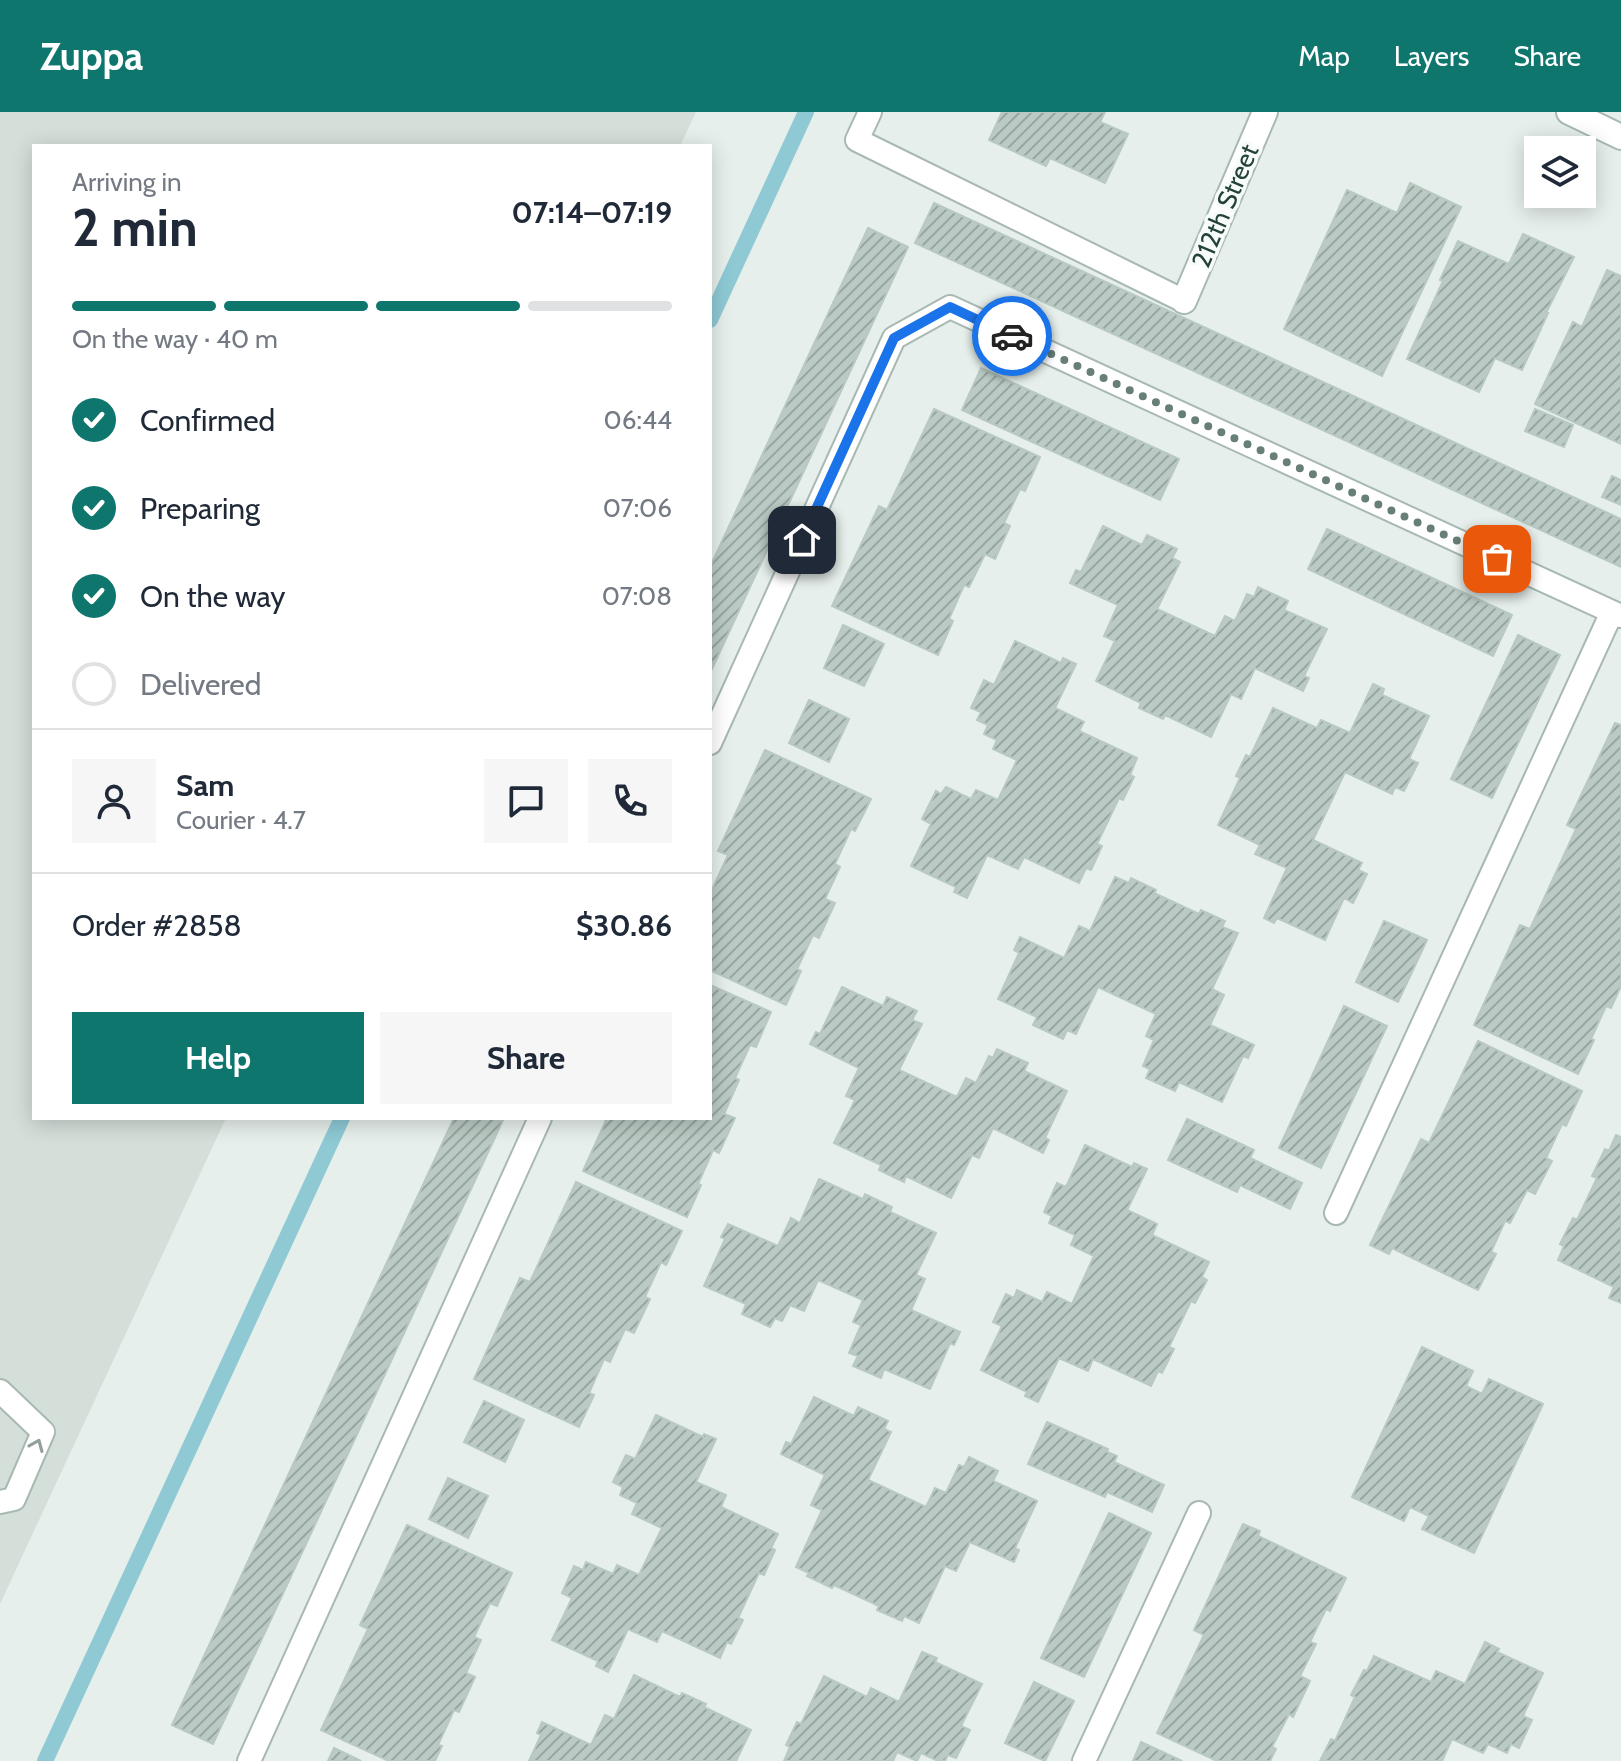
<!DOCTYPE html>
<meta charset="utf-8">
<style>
:root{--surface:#fff;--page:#f6f6f7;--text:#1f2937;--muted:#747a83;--line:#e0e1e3;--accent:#0f766e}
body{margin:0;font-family:Cabin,sans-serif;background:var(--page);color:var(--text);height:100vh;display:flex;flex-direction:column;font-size:30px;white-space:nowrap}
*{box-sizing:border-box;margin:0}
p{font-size:26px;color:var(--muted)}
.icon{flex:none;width:44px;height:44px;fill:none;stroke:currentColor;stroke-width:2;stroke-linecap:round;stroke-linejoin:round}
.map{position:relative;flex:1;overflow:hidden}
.panel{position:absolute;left:32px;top:32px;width:680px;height:976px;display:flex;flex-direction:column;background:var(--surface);border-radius:0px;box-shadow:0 4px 20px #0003}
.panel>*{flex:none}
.buttons{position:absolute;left:1524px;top:24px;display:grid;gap:16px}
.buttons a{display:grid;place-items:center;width:72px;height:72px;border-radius:0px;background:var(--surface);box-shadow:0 4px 20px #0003;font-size:40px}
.pin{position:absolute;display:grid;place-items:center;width:68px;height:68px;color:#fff;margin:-34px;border-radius:16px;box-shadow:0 4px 12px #0006}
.courier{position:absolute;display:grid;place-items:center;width:80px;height:80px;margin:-40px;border:6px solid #1a73e8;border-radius:50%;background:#fff;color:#222;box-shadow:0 2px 10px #0007}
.headline em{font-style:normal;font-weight:800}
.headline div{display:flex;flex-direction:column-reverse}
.headline{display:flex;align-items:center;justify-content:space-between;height:136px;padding:0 40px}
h1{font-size:52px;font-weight:800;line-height:60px}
.bar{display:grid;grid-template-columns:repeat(4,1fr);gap:12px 8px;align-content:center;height:96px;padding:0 40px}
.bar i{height:10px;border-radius:6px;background:var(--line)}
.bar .on{background:var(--accent)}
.bar p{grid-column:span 4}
.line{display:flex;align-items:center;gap:20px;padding:0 40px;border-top:2px solid var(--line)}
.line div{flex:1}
.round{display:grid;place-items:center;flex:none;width:84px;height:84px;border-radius:0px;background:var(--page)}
ol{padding:0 40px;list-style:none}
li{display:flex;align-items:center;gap:24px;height:88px}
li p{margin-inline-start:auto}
li .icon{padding:8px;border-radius:50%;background:var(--accent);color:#fff;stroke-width:4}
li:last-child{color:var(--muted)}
li i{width:44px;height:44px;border:4px solid var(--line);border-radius:50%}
.action{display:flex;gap:16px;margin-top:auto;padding:16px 40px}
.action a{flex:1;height:92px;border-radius:0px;background:var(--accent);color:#fff;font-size:32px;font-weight:800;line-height:92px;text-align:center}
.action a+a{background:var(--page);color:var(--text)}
header{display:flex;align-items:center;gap:48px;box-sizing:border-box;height:112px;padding:0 40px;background:var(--accent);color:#fff}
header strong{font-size:38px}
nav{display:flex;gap:44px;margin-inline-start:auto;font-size:28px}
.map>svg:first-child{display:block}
.built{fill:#d4dfda}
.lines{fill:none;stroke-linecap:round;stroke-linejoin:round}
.stream{stroke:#8ec9d4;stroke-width:16}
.building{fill:url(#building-hatch);stroke:#b8c9c2;stroke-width:2}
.lane-casing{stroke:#a8b8b2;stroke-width:26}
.street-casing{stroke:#a8b8b2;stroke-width:28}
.lane{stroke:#fff;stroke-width:22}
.street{stroke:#fff;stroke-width:24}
.oneway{stroke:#92a09c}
.done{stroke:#687f78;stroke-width:8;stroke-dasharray:0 14.4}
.route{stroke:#1a73e8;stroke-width:10}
.labels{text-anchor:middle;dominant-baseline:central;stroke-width:7;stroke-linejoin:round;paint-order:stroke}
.street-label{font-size:26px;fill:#24423a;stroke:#f7fbf9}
</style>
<header>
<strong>Zuppa</strong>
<nav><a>Map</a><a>Layers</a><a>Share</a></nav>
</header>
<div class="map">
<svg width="1621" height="1649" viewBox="0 0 1621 1649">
<defs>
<pattern id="building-hatch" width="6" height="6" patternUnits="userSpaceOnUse" patternTransform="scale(2)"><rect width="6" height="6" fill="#bbcac4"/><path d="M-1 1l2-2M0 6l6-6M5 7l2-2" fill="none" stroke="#98a6a0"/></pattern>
</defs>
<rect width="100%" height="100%" fill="#e6efeb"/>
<path class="built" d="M 0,0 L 696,0 L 680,34 L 34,34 L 34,1006 L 226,1006 L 0,1492 Z"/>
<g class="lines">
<path class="stream" d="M 710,208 L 806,0
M 45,1649 L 342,1006"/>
</g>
<path class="building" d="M 1002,0 L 1105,0 L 1100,10 L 1128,22 L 1105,71 L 1050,46 L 1046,54 L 989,28 Z
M 1410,71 L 1461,95 L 1382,264 L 1284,217 L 1347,78 L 1397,101 Z
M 934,91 L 1621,407 L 1621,455 L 915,131 Z
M 868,116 L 908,135 L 710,561 L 710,455 Z
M 1523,122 L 1574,145 L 1546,201 L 1548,201 L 1522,258 L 1495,246 L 1479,280 L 1407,247 L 1443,169 L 1440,168 L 1458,129 L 1509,152 Z
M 1607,158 L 1621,164 L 1621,332 L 1535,292 L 1573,210 L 1582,215 Z
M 981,256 L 1179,347 L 1160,388 L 962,298 Z
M 934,297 L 1040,345 L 1025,379 L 1020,377 L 1004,411 L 1010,414 L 995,447 L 985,442 L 969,475 L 964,473 L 949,507 L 953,509 L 938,543 L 832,494 L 879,394 L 887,398 Z
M 1535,297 L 1573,313 L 1564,335 L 1525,319 Z
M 1612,364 L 1621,368 L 1621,393 L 1602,385 Z
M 1103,414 L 1142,433 L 1147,423 L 1177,437 L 1172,446 L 1180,450 L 1157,497 L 1215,524 L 1225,504 L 1235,509 L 1247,482 L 1254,485 L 1258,475 L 1288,489 L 1284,498 L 1327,517 L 1304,564 L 1309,566 L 1303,579 L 1255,556 L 1241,587 L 1231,582 L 1211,625 L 1165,603 L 1163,607 L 1139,596 L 1141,591 L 1096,569 L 1115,529 L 1104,524 L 1118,493 L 1070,471 L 1076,458 L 1081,460 Z
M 1327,417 L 1512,503 L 1493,544 L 1308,457 Z
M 843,513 L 884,532 L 864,574 L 824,556 Z
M 1518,523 L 1560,543 L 1492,686 L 1451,667 Z
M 1015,529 L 1061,551 L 1063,546 L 1076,552 L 1055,596 L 1084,610 L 1079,619 L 1137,646 L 1130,663 L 1134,665 L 1123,688 L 1119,686 L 1097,732 L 1102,734 L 1091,758 L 1086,756 L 1079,771 L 1024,745 L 1018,757 L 987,743 L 967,786 L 954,780 L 956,775 L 911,754 L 931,712 L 922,707 L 936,679 L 941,682 L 946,675 L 971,687 L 976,678 L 998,688 L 1017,648 L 993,637 L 997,628 L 984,622 L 988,613 L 977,608 L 981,600 L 971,596 L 984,568 L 994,573 Z
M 1373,572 L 1384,577 L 1382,583 L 1429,604 L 1409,647 L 1418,651 L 1404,679 L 1395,675 L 1392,682 L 1345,660 L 1313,728 L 1362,751 L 1358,758 L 1367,762 L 1353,791 L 1344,786 L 1325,828 L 1277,806 L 1274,811 L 1264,806 L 1287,756 L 1255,742 L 1260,733 L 1218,713 L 1240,666 L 1236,664 L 1246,643 L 1250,645 L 1273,596 L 1317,616 L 1321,608 L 1350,621 Z
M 809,588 L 849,607 L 829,650 L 789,631 Z
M 1615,611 L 1621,613 L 1621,874 L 1611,896 L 1606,894 L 1591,927 L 1594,928 L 1578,962 L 1474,913 L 1520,813 L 1530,817 L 1576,717 L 1567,713 Z
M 765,638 L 871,687 L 855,719 L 851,717 L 835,752 L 840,755 L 825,787 L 835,791 L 819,826 L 813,823 L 797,857 L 801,859 L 786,893 L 710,858 L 710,782 L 728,743 L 718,739 Z
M 1115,765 L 1129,771 L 1131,766 L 1156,778 L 1154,781 L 1199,802 L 1201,798 L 1225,809 L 1222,815 L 1238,821 L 1212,877 L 1224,883 L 1210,913 L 1254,933 L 1248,946 L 1243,944 L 1222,990 L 1179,970 L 1175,979 L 1146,966 L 1150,957 L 1143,954 L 1154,928 L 1146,924 L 1156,902 L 1098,875 L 1076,922 L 1067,918 L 1063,927 L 1033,913 L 1037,905 L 998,887 L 1019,841 L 1014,838 L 1020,825 L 1064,846 L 1079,814 L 1090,819 Z
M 1384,809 L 1427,828 L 1398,890 L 1356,870 Z
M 710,873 L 771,900 L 756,935 L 750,933 L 735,966 L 739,968 L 724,1002 L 735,1006 L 719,1041 L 713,1038 L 698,1072 L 701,1073 L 687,1105 L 583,1059 L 607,1006 L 710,1006 Z
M 842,875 L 883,894 L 887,885 L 917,899 L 912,908 L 922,912 L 899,958 L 957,985 L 966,966 L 976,971 L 989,944 L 993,946 L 997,937 L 1028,951 L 1024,959 L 1067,979 L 1045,1026 L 1049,1028 L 1043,1041 L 993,1016 L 979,1046 L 972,1043 L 951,1086 L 906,1064 L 904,1070 L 879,1058 L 881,1053 L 834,1031 L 855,988 L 846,984 L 859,956 L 810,932 L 816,920 L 820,922 Z
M 1344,894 L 1387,914 L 1321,1056 L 1279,1036 Z
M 1478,929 L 1582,979 L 1566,1014 L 1562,1012 L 1546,1046 L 1552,1049 L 1535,1082 L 1527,1078 L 1510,1111 L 1505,1109 L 1491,1140 L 1496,1142 L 1478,1178 L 1392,1136 L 1389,1142 L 1370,1133 L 1421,1027 L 1429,1031 Z
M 454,1006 L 504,1006 L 213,1632 L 172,1613 Z
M 1187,1007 L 1254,1038 L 1250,1046 L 1302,1071 L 1290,1097 L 1240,1073 L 1237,1080 L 1168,1048 Z
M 1616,1023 L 1621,1025 L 1621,1191 L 1609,1186 L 1614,1175 L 1558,1148 L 1564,1134 L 1560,1132 L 1573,1106 L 1577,1108 L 1597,1066 L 1592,1064 L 1605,1037 L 1609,1039 Z
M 1085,1033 L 1132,1055 L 1134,1051 L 1147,1057 L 1127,1098 L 1157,1112 L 1152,1123 L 1209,1150 L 1202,1165 L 1207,1168 L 1195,1191 L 1191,1189 L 1169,1235 L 1174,1237 L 1162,1261 L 1158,1259 L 1151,1274 L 1093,1247 L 1088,1259 L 1059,1246 L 1038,1290 L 1025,1284 L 1027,1280 L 981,1258 L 1002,1214 L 993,1210 L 1006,1182 L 1014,1186 L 1017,1178 L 1042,1190 L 1047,1180 L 1072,1192 L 1094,1144 L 1071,1133 L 1075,1123 L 1049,1111 L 1052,1104 L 1044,1100 L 1057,1071 L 1066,1075 Z
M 819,1067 L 863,1087 L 865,1082 L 892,1095 L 890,1100 L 936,1121 L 916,1163 L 925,1167 L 911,1198 L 960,1220 L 954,1233 L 950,1231 L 930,1277 L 884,1257 L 881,1266 L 853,1254 L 858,1244 L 849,1241 L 861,1213 L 853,1210 L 863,1188 L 818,1168 L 804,1199 L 790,1193 L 782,1209 L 775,1206 L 770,1215 L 742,1202 L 746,1192 L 704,1174 L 725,1127 L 721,1125 L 728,1112 L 778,1134 L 791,1106 L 800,1111 Z
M 576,1070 L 682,1119 L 666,1153 L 661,1150 L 645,1185 L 650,1187 L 634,1221 L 625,1217 L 610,1250 L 604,1247 L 589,1281 L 594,1283 L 579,1315 L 474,1267 L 520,1166 L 530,1170 Z
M 1422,1235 L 1473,1259 L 1466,1274 L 1482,1282 L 1489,1267 L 1543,1292 L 1474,1441 L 1422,1417 L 1429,1404 L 1410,1395 L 1404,1409 L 1352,1385 Z
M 814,1285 L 854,1304 L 858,1295 L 888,1309 L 884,1317 L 891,1320 L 868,1368 L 926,1395 L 935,1376 L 946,1381 L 959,1353 L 964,1355 L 969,1345 L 998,1359 L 993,1369 L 1037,1389 L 1015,1436 L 1019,1438 L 1014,1450 L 970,1430 L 956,1459 L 945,1454 L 919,1511 L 904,1504 L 902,1509 L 877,1498 L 879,1494 L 834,1473 L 832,1476 L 807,1464 L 809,1461 L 796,1455 L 822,1398 L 811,1393 L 825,1363 L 781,1342 L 786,1330 L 791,1332 Z
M 484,1289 L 524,1308 L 505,1350 L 464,1330 Z
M 656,1303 L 703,1325 L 704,1322 L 716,1327 L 696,1370 L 726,1383 L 721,1395 L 778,1422 L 771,1436 L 775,1438 L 764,1463 L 759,1461 L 738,1506 L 743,1508 L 731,1532 L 727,1530 L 720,1546 L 662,1519 L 657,1530 L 628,1517 L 608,1560 L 596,1554 L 598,1549 L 552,1528 L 572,1486 L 562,1481 L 574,1454 L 583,1458 L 586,1450 L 613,1462 L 617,1453 L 639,1463 L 662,1416 L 632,1402 L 637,1391 L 620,1383 L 623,1375 L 613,1370 L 626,1343 L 635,1347 Z
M 1047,1310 L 1108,1337 L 1107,1340 L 1117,1344 L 1114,1350 L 1164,1373 L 1152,1400 L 1107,1380 L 1105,1385 L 1028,1352 Z
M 448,1366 L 488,1384 L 468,1426 L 429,1407 Z
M 1109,1401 L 1151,1421 L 1084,1565 L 1041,1546 Z
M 1243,1412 L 1260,1419 L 1258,1424 L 1346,1466 L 1330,1499 L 1326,1497 L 1310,1530 L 1316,1532 L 1300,1564 L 1310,1569 L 1293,1605 L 1289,1602 L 1272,1635 L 1276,1637 L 1270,1649 L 1217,1649 L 1157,1621 L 1204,1523 L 1194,1518 Z
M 407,1413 L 512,1461 L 497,1494 L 490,1491 L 474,1525 L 481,1528 L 466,1561 L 475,1565 L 459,1600 L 454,1598 L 438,1633 L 442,1634 L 435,1649 L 389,1649 L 321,1618 L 368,1517 L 360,1513 Z
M 1485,1530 L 1499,1537 L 1497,1540 L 1543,1561 L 1523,1604 L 1532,1608 L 1519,1636 L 1511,1632 L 1507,1641 L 1488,1632 L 1483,1641 L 1452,1627 L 1442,1649 L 1320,1649 L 1331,1627 L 1335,1629 L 1355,1585 L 1351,1583 L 1364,1558 L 1367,1559 L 1374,1544 L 1431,1570 L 1436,1559 L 1465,1572 Z
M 922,1540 L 937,1546 L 935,1550 L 982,1572 L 961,1614 L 970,1618 L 956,1646 L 948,1643 L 945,1649 L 938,1649 L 921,1641 L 917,1649 L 897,1640 L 893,1649 L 784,1649 L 790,1635 L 786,1633 L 797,1610 L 801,1612 L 824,1564 L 867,1585 L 871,1576 L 899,1590 Z
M 634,1563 L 680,1585 L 682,1581 L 706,1592 L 704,1595 L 751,1618 L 736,1649 L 529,1649 L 541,1623 L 537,1621 L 542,1610 L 591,1633 L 605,1603 L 614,1607 Z
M 1034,1570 L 1074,1589 L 1045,1649 L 1005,1631 Z
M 1141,1630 L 1182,1649 L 1133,1649 Z
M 334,1636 L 361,1649 L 328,1649 Z"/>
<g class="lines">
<defs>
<path id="lane" d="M 870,0 L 857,28 L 1184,189
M 710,631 L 894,226 L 950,195 L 1621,504
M 1336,1101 L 1612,500
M 0,1279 L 43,1320 L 14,1387 L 0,1390
M 249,1649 L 540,1006
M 1084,1649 L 1199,1401"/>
<path id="street" d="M 1569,0 L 1621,25
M 1184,189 L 1265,0"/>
</defs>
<use href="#lane" class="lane-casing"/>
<use href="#street" class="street-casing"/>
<use href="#lane" class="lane"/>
<use href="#street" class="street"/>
</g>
<defs><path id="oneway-chevron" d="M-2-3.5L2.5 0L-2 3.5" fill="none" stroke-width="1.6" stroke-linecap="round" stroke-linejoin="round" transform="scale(2)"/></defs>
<use class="oneway" href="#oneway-chevron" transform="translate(37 1333) rotate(-67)"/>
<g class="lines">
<path class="done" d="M 1012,224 L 1497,447"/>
<path class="route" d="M 802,428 L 894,226 L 950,195 L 1012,224"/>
</g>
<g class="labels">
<g class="street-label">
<text transform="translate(1225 94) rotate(-67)">212th Street</text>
</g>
</g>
</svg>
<div class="buttons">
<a><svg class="icon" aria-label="layers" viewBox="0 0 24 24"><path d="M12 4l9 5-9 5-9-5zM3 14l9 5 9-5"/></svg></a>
</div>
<div class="pin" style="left:1497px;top:447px;background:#ea580c"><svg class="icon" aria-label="bag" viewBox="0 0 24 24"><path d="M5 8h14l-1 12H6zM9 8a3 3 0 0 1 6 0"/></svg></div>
<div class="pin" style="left:802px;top:428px;background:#1f2937"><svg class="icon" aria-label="home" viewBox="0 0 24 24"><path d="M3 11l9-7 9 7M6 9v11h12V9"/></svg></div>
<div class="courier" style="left:1012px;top:224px"><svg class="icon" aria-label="car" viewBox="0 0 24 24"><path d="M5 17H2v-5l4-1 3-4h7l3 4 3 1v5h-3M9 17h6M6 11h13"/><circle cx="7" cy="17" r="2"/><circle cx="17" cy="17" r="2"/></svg></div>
<section class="panel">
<div class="headline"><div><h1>2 min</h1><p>Arriving in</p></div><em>07:14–07:19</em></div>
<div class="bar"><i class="on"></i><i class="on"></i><i class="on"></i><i></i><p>On the way · 40 m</p></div>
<ol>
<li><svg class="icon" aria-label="check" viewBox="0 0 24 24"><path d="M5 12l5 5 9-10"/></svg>Confirmed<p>06:44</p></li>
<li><svg class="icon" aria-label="check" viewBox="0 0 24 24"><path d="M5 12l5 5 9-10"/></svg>Preparing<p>07:06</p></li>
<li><svg class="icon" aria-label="check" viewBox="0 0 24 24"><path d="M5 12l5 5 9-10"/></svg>On the way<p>07:08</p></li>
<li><i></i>Delivered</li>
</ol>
<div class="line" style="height:144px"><a class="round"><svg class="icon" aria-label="person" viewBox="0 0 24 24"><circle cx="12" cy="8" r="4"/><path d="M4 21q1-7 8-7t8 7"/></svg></a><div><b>Sam</b><p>Courier · 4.7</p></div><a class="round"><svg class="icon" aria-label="chat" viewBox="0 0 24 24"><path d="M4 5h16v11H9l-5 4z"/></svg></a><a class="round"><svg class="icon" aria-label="phone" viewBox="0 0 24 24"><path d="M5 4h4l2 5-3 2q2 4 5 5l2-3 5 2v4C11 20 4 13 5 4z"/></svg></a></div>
<div class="line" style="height:104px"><div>Order #2858</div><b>$30.86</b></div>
<div class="action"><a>Help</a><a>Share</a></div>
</section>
</div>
